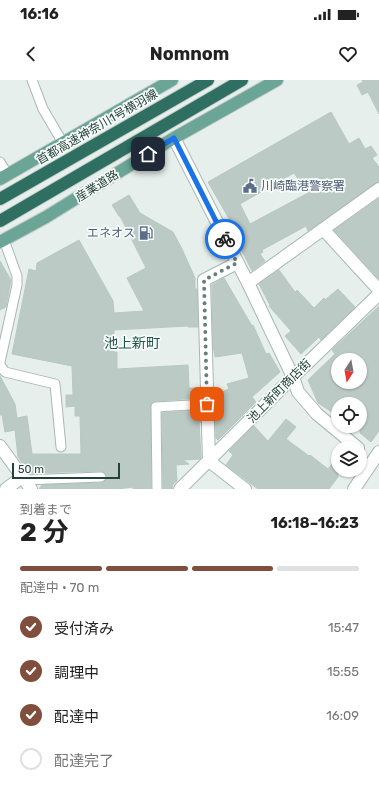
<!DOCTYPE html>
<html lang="ja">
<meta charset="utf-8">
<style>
:root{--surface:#fff;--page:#f6f6f6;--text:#222;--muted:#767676;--line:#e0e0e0;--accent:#804e3d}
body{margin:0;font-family:Rubik,"Noto Sans JP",sans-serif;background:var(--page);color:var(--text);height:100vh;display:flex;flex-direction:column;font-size:15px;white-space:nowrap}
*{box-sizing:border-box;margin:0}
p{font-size:13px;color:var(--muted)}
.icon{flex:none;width:22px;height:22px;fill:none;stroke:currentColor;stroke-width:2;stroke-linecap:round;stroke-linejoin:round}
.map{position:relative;height:409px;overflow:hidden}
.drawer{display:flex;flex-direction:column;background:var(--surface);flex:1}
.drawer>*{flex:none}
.needle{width:26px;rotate:191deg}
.fabs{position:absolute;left:331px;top:273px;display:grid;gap:8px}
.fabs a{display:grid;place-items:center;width:36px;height:36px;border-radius:50%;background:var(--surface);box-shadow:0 1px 3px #0004;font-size:20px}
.scale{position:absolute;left:12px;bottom:10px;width:108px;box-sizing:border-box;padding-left:4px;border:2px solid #24423a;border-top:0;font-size:11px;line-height:14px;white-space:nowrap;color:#24423a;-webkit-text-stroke:3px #f7fbf9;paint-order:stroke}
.pin{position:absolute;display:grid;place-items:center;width:34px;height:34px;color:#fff;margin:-17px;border-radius:8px;box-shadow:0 2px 6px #0006}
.courier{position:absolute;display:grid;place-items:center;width:40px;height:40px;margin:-20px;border:3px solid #1a73e8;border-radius:50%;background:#fff;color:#222;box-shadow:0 1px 5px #0007}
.overview em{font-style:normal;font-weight:700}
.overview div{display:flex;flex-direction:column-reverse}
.overview{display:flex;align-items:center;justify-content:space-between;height:68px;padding:0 20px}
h1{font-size:26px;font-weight:700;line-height:30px}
.bar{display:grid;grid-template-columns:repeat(4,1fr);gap:6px 4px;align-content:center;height:48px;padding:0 20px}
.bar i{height:5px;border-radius:3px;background:var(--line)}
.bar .active{background:var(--accent)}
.bar p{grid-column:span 4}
ol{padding:0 20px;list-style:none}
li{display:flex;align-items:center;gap:12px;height:44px}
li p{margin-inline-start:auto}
li .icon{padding:4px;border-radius:50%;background:var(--accent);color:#fff;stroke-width:4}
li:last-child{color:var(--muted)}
li i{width:22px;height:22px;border:2px solid var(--line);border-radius:50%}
.status{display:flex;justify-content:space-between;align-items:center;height:28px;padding:0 20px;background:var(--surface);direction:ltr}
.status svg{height:11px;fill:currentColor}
header{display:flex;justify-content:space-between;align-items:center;height:52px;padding:0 20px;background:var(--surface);font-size:18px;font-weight:700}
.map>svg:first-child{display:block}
.building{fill:#bbcac4;stroke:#b8c9c2;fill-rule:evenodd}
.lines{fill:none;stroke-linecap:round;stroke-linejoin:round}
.service-casing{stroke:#a8b8b2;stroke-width:11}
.minor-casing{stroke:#a8b8b2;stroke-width:14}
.tertiary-casing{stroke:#a8b8b2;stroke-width:14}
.primary-casing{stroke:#c2cac8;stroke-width:14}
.motorway-casing{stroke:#c2cac8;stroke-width:14}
.service{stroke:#fff;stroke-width:9}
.minor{stroke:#fff;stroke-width:12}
.tertiary{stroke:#fff;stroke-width:12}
.primary{stroke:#6aa596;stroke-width:12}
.motorway{stroke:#2f6f62;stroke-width:12}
.done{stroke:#687f78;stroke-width:4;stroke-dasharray:0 7.2}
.route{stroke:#1a73e8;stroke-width:5}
.labels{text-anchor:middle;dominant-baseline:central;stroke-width:3.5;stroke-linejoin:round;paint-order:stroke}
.street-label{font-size:12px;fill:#24423a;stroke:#f7fbf9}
.service-label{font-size:12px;fill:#4e5e75;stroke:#f7fbf9;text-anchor:start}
.quarter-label{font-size:14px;fill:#1f5548;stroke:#f7fbf9}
</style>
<div class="status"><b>16:16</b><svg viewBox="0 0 49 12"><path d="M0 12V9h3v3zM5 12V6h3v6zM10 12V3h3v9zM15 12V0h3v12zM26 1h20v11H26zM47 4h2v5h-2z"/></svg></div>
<header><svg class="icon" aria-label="back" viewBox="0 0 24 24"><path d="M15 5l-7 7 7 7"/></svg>Nomnom<svg class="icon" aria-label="heart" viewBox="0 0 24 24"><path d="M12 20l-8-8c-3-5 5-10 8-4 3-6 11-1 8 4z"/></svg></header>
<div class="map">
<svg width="379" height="409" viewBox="0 0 379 409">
<rect width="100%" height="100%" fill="#e6efeb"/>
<path class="building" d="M 362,0 L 379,0 L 379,34 L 368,12 L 362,15 L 357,5 L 363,2 Z
M 331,32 L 349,64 L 359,58 L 365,69 L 371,66 L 377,75 L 372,78 L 379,87 L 379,102 L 375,103 L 308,151 L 306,146 L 262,170 L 263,172 L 260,174 L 265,181 L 252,191 L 229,145 L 232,144 L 208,102 ZM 294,93 L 308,113 L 250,144 L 240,124 Z
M 129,115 L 140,133 L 173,152 L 182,169 L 195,198 L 195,209 L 197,209 L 198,247 L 188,247 L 188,246 L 114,250 L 114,272 L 117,272 L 117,289 L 188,285 L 189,308 L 199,308 L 199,318 L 156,321 L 151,324 L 151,409 L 133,409 L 133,407 L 117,409 L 39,409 L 42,405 L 102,403 L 106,400 L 107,396 L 104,392 L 101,391 L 29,393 L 18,377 L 15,350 L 5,352 L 2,335 L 0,335 L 0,296 L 15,324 L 17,338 L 27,336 L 32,374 L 81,374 L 80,336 L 75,336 L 75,326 L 66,327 L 66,315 L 73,315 L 72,286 L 12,274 L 29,189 L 36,191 L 37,183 L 79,160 L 113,221 L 114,233 L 144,231 L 127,198 L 146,188 L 120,136 L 119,136 L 112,125 Z
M 379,118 L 379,199 L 334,150 Z
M 0,181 L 11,200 L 6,227 L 0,230 Z
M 279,190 L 295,212 L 297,210 L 314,228 L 324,218 L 325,220 L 338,209 L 355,227 L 321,260 L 319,257 L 301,274 L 285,256 L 291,251 L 269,226 L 270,225 L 259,204 Z
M 224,198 L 252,246 L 253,245 L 266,274 L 269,273 L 280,292 L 252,317 L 256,322 L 218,360 L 216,358 L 215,315 L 229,309 L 227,304 L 249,298 L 242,273 L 215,277 L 213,265 L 212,205 Z
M 379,226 L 379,351 L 371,362 L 360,353 L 360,324 L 338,324 L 338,336 L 318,323 L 308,300 L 335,274 L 332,270 ZM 338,280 L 360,280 L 360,302 L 338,302 Z
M 200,330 L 200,343 L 199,341 L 201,377 L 200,379 L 183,380 L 189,384 L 176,385 L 177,401 L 173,404 L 172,409 L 163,409 L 162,333 Z
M 286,339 L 296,347 L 286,359 L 309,376 L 310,375 L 328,389 L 338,376 L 338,397 L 329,409 L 258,409 L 226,385 L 233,375 L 229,371 L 254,346 L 268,361 Z"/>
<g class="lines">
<defs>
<path id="service" d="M 32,0 L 43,29 L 63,63
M 0,82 L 8,95
M 0,282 L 17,205 L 17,196 L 4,160
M 0,285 L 5,292 L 55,304 L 61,367
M 24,400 L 101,397
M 157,409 L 156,327 L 207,324"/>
<path id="minor" d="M 323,149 L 379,210
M 237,183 L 204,200 L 209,381 L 245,409
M 248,203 L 379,109
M 0,366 L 31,409
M 6,409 L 22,397
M 180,409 L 293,297 L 379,214"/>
<path id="tertiary" d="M 174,58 L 248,203 L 293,297 L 298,312 L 317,334 L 358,368
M 354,409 L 379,372"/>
<path id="primary" d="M 0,99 L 172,0
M 0,162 L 46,137 L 174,58 L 277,0"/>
<path id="motorway" d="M 0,119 L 208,0
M 0,141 L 242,0"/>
</defs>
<use href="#service" class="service-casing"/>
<use href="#minor" class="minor-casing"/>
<use href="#tertiary" class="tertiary-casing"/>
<use href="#primary" class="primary-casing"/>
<use href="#motorway" class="motorway-casing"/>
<use href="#service" class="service"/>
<use href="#minor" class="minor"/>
<use href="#tertiary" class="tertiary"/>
<use href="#primary" class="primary"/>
<use href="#motorway" class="motorway"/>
</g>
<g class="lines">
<path class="done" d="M 207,324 L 204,200 L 237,183 L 225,159"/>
<path class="route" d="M 148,74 L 174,58 L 225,159"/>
</g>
<defs>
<symbol id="civic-bare" viewBox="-9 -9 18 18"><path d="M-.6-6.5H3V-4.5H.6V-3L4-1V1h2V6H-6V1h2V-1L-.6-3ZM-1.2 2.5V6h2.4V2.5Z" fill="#5c6f8a" stroke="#f7fbf9" stroke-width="2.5" paint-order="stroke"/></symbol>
<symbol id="fuel-bare" viewBox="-9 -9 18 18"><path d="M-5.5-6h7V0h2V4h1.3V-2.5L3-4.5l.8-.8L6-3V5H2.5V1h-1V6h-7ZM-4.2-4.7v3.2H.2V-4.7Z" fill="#5c6f8a" stroke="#f7fbf9" stroke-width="2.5" paint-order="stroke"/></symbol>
</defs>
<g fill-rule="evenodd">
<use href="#civic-bare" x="240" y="96" width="20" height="20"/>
<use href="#fuel-bare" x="136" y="143" width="20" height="20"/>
</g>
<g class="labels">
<g class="street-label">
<text transform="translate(97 47) rotate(-30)">首都高速神奈川1号横羽線</text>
<text transform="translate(97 106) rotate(-32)">産業道路</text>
<text transform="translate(279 311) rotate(-45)">池上新町商店街</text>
</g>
<g class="service-label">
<text x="261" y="106">川崎臨港警察署</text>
<text x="135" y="153" text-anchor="end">エネオス</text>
</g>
<g class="quarter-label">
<text x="132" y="263">池上新町</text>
</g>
</g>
</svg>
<div class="fabs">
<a><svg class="needle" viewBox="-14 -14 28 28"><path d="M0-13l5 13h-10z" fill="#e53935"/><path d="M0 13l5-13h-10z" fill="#767676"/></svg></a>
<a><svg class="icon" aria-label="locate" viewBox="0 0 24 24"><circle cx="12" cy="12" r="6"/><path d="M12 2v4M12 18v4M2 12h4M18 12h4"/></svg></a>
<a><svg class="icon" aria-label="layers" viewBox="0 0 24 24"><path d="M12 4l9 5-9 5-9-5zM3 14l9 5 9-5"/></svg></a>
</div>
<div class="scale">50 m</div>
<div class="pin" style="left:207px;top:324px;background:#ea580c"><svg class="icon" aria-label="bag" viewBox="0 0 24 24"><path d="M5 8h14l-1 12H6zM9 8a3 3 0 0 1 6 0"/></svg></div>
<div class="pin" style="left:148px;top:74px;background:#1f2937"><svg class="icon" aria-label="home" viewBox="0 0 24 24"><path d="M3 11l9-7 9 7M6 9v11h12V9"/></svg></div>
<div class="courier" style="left:225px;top:159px"><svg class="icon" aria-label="bike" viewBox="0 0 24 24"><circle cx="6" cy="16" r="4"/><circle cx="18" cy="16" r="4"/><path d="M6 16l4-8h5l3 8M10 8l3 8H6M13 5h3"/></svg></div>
</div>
<section class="drawer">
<div class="overview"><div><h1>2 分</h1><p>到着まで</p></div><em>16:18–16:23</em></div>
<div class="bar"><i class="active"></i><i class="active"></i><i class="active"></i><i></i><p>配達中 · 70 m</p></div>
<ol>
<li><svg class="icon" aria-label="check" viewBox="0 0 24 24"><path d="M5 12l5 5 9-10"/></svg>受付済み<p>15:47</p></li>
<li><svg class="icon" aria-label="check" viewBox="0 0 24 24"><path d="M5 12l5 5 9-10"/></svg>調理中<p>15:55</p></li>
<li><svg class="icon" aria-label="check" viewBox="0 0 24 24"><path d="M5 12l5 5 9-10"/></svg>配達中<p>16:09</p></li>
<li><i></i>配達完了</li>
</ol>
</section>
